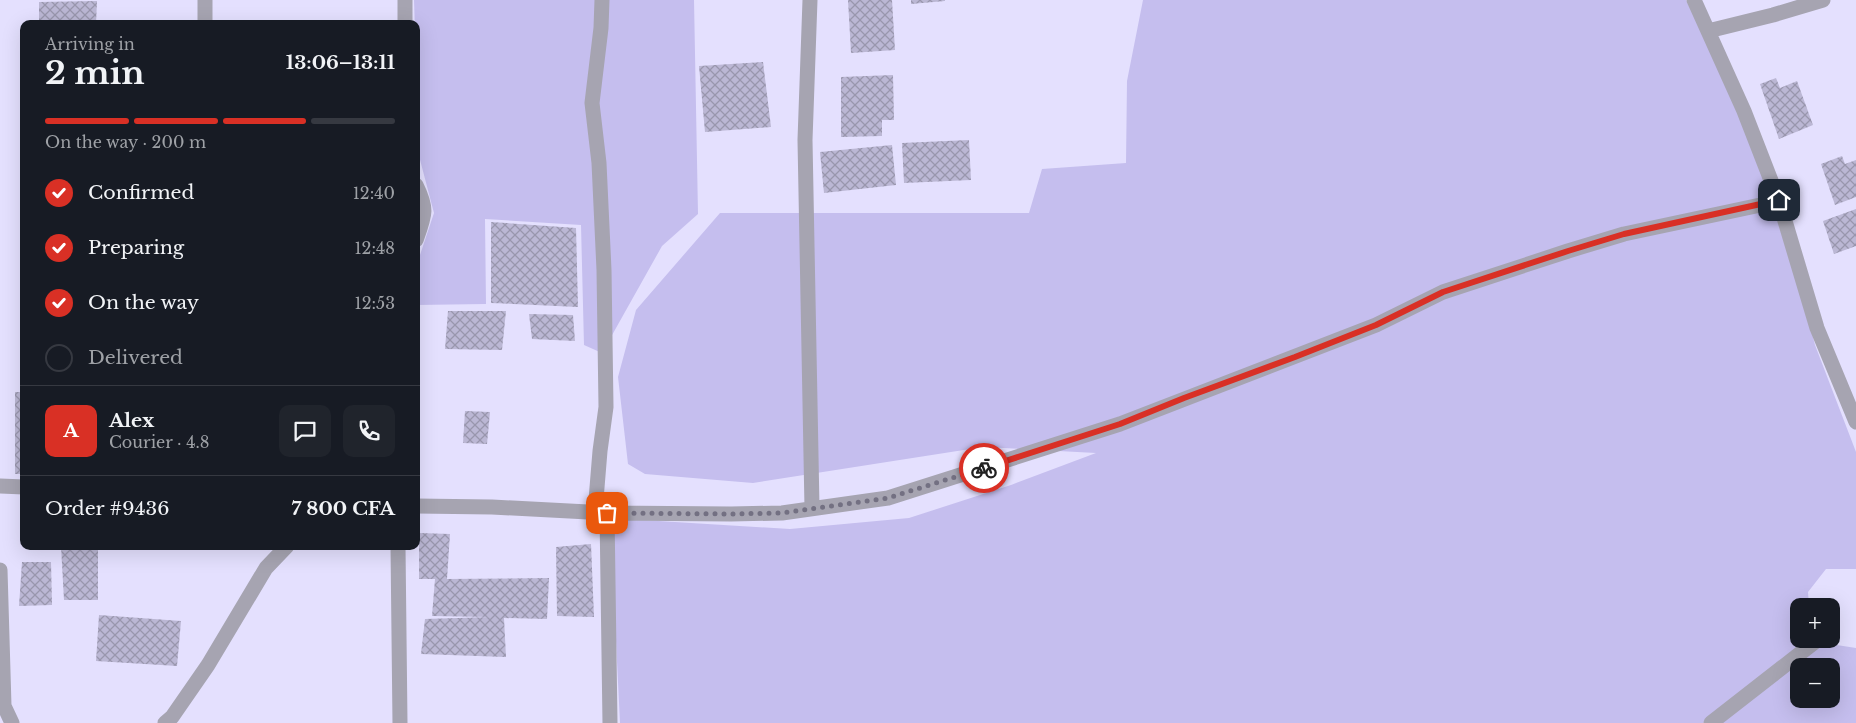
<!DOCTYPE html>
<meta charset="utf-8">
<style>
:root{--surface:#171b24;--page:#20242c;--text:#f1f3f6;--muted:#9ea1a6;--line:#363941;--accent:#d93025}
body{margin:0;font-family:"Libre Baskerville",serif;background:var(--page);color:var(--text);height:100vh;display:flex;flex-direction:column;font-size:19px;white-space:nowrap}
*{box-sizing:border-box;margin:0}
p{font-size:16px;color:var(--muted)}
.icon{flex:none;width:28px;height:28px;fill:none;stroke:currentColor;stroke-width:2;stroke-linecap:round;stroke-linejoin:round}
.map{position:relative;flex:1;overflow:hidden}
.drawer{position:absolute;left:20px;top:20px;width:400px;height:530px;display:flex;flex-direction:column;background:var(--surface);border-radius:10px;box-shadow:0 5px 20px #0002}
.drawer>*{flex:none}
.buttons{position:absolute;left:1790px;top:598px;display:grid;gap:10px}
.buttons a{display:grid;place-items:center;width:50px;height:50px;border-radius:10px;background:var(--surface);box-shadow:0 5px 20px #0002;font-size:25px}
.pin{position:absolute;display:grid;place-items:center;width:42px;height:42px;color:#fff;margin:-21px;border-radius:10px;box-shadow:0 2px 8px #0006}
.courier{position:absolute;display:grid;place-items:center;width:50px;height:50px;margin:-25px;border:4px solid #d93025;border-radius:50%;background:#fff;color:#222;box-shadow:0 1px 6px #0007}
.summary em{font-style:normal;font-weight:800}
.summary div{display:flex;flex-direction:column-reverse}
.summary{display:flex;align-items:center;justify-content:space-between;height:85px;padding:0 25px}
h1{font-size:32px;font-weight:800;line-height:38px}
.bar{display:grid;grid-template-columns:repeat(4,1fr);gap:8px 5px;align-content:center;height:60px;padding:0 25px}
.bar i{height:6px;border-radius:4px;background:var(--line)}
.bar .on{background:var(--accent)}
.bar p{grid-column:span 4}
.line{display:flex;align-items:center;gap:12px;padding:0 25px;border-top:1px solid var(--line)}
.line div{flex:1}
.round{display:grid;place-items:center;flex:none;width:52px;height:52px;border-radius:10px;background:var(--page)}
ol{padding:0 25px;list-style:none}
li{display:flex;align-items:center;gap:15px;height:55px}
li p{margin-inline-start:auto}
li .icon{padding:5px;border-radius:50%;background:var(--accent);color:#fff;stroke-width:4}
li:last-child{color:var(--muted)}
li i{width:28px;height:28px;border:2px solid var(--line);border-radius:50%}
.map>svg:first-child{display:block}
.grass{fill:#c5beee;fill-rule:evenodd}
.building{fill:url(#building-cross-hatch)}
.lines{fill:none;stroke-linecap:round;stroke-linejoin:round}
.minor{stroke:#a6a4b1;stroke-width:15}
.done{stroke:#737082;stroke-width:5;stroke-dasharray:0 9}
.route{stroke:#d93025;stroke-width:6}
</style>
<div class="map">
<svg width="1856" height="723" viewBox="0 0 1856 723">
<defs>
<pattern id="building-cross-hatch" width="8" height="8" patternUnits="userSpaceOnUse" patternTransform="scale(1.25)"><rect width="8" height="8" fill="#bbb7d4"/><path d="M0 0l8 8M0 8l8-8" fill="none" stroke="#9996ad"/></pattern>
</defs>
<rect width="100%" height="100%" fill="#e4e0fe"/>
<path class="grass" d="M 414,0 L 694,0 L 698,214 L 662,246 L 602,353 L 584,345 L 581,225 L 485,219 L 486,304 L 416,305 L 416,267 L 434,213 L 419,156 Z
M 1143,0 L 1686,0 L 1744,111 L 1779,202 L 1815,345 L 1856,452 L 1856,569 L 1826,569 L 1808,592 L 1809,606 L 1799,606 L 1799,639 L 1811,639 L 1811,641 L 1703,723 L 620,723 L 610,518 L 790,529 L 909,518 L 1011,485 L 1096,453 L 983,447 L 753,483 L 645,474 L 628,464 L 618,377 L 636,310 L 720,213 L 1029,213 L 1042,169 L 1126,163 L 1127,81 Z
M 1824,643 L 1856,648 L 1856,723 L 1720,723 ZM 1799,666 L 1831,666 L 1831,699 L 1799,699 Z"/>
<path class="building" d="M 848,0 L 892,0 L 895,50 L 851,53 Z
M 911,0 L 945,0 L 945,1 L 911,4 Z
M 97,1 L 96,24 L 39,24 L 39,2 Z
M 763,62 L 771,127 L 705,132 L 699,66 Z
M 893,75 L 894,120 L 882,120 L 882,136 L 841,137 L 841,77 Z
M 1776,78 L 1780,88 L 1797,81 L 1813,125 L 1779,139 L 1760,84 Z
M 969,140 L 971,180 L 904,183 L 902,143 Z
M 892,145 L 896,185 L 824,193 L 820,152 Z
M 1842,156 L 1845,164 L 1856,160 L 1856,197 L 1835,205 L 1821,164 Z
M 1856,209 L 1856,246 L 1834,254 L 1823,221 Z
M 491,222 L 576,228 L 578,307 L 491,303 Z
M 448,311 L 506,311 L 502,350 L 445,349 Z
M 529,314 L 573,315 L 575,341 L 532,339 Z
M 15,392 L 24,392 L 24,474 L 15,474 Z
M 465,411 L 490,412 L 487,444 L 463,443 Z
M 419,533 L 450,534 L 447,579 L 549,578 L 547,619 L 504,618 L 506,657 L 421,654 L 425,619 L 490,617 L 432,616 L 435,579 L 419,579 Z
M 591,544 L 594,617 L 557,616 L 556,547 Z
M 61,546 L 98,546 L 98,600 L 64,600 Z
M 22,562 L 51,562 L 52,605 L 19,606 Z
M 99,615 L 181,621 L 177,666 L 96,661 Z"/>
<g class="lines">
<path class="minor" d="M 405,0 L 405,24
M 810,0 L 805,140 L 812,508
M 1694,0 L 1744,111 L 1779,201 L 1817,328 L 1856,422
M 205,24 L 205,0
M 1708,31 L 1773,15 L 1823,0
M 416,185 C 428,209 425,215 416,240
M 0,486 L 24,487
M 416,506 L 492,507 L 607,513 L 731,514 L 782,513 L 888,498 L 1120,424 L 1376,325 L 1443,292 L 1568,251 L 1624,234 L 1779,201
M 595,512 L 600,451 L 606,407 L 604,270 L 599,163 L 592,103 L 601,28 L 602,0
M 607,513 L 610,723
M 398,546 L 400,723
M 0,570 L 4,706 L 12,723
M 165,723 L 172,717 L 208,665 L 266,568 L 287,546
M 1711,723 L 1816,641"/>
</g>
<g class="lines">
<path class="done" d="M 607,513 L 731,514 L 782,513 L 888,498 L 984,468"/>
<path class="route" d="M 984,468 L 1120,424 L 1184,398 L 1295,357 L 1376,325 L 1443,292 L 1568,251 L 1624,234 L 1779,200"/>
</g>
</svg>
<div class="buttons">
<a>+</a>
<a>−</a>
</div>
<div class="pin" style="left:607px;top:513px;background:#ea580c"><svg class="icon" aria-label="bag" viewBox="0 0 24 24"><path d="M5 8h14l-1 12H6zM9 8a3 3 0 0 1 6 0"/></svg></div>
<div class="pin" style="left:1779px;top:200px;background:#1f2937"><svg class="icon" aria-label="home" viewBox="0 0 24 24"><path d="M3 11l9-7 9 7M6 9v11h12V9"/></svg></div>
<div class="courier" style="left:984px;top:468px"><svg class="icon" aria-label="bike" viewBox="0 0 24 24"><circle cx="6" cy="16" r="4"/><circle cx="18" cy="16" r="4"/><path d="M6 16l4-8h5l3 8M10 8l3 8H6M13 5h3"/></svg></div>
<section class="drawer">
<div class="summary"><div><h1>2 min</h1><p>Arriving in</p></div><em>13:06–13:11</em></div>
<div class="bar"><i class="on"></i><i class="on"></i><i class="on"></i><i></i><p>On the way · 200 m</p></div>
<ol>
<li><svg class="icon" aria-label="check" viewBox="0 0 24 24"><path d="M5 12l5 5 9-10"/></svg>Confirmed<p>12:40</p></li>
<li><svg class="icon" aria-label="check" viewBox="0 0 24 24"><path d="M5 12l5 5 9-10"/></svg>Preparing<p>12:48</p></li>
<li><svg class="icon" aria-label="check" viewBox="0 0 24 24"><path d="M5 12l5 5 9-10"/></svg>On the way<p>12:53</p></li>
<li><i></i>Delivered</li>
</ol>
<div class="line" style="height:90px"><b class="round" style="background:var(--accent);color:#fff">A</b><div><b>Alex</b><p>Courier · 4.8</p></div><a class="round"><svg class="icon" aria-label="chat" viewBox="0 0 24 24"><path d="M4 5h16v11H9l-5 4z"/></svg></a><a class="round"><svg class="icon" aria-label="phone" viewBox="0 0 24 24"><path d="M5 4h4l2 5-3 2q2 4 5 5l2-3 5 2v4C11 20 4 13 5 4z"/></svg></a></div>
<div class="line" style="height:65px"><div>Order #9436</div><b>7 800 CFA</b></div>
</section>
</div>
